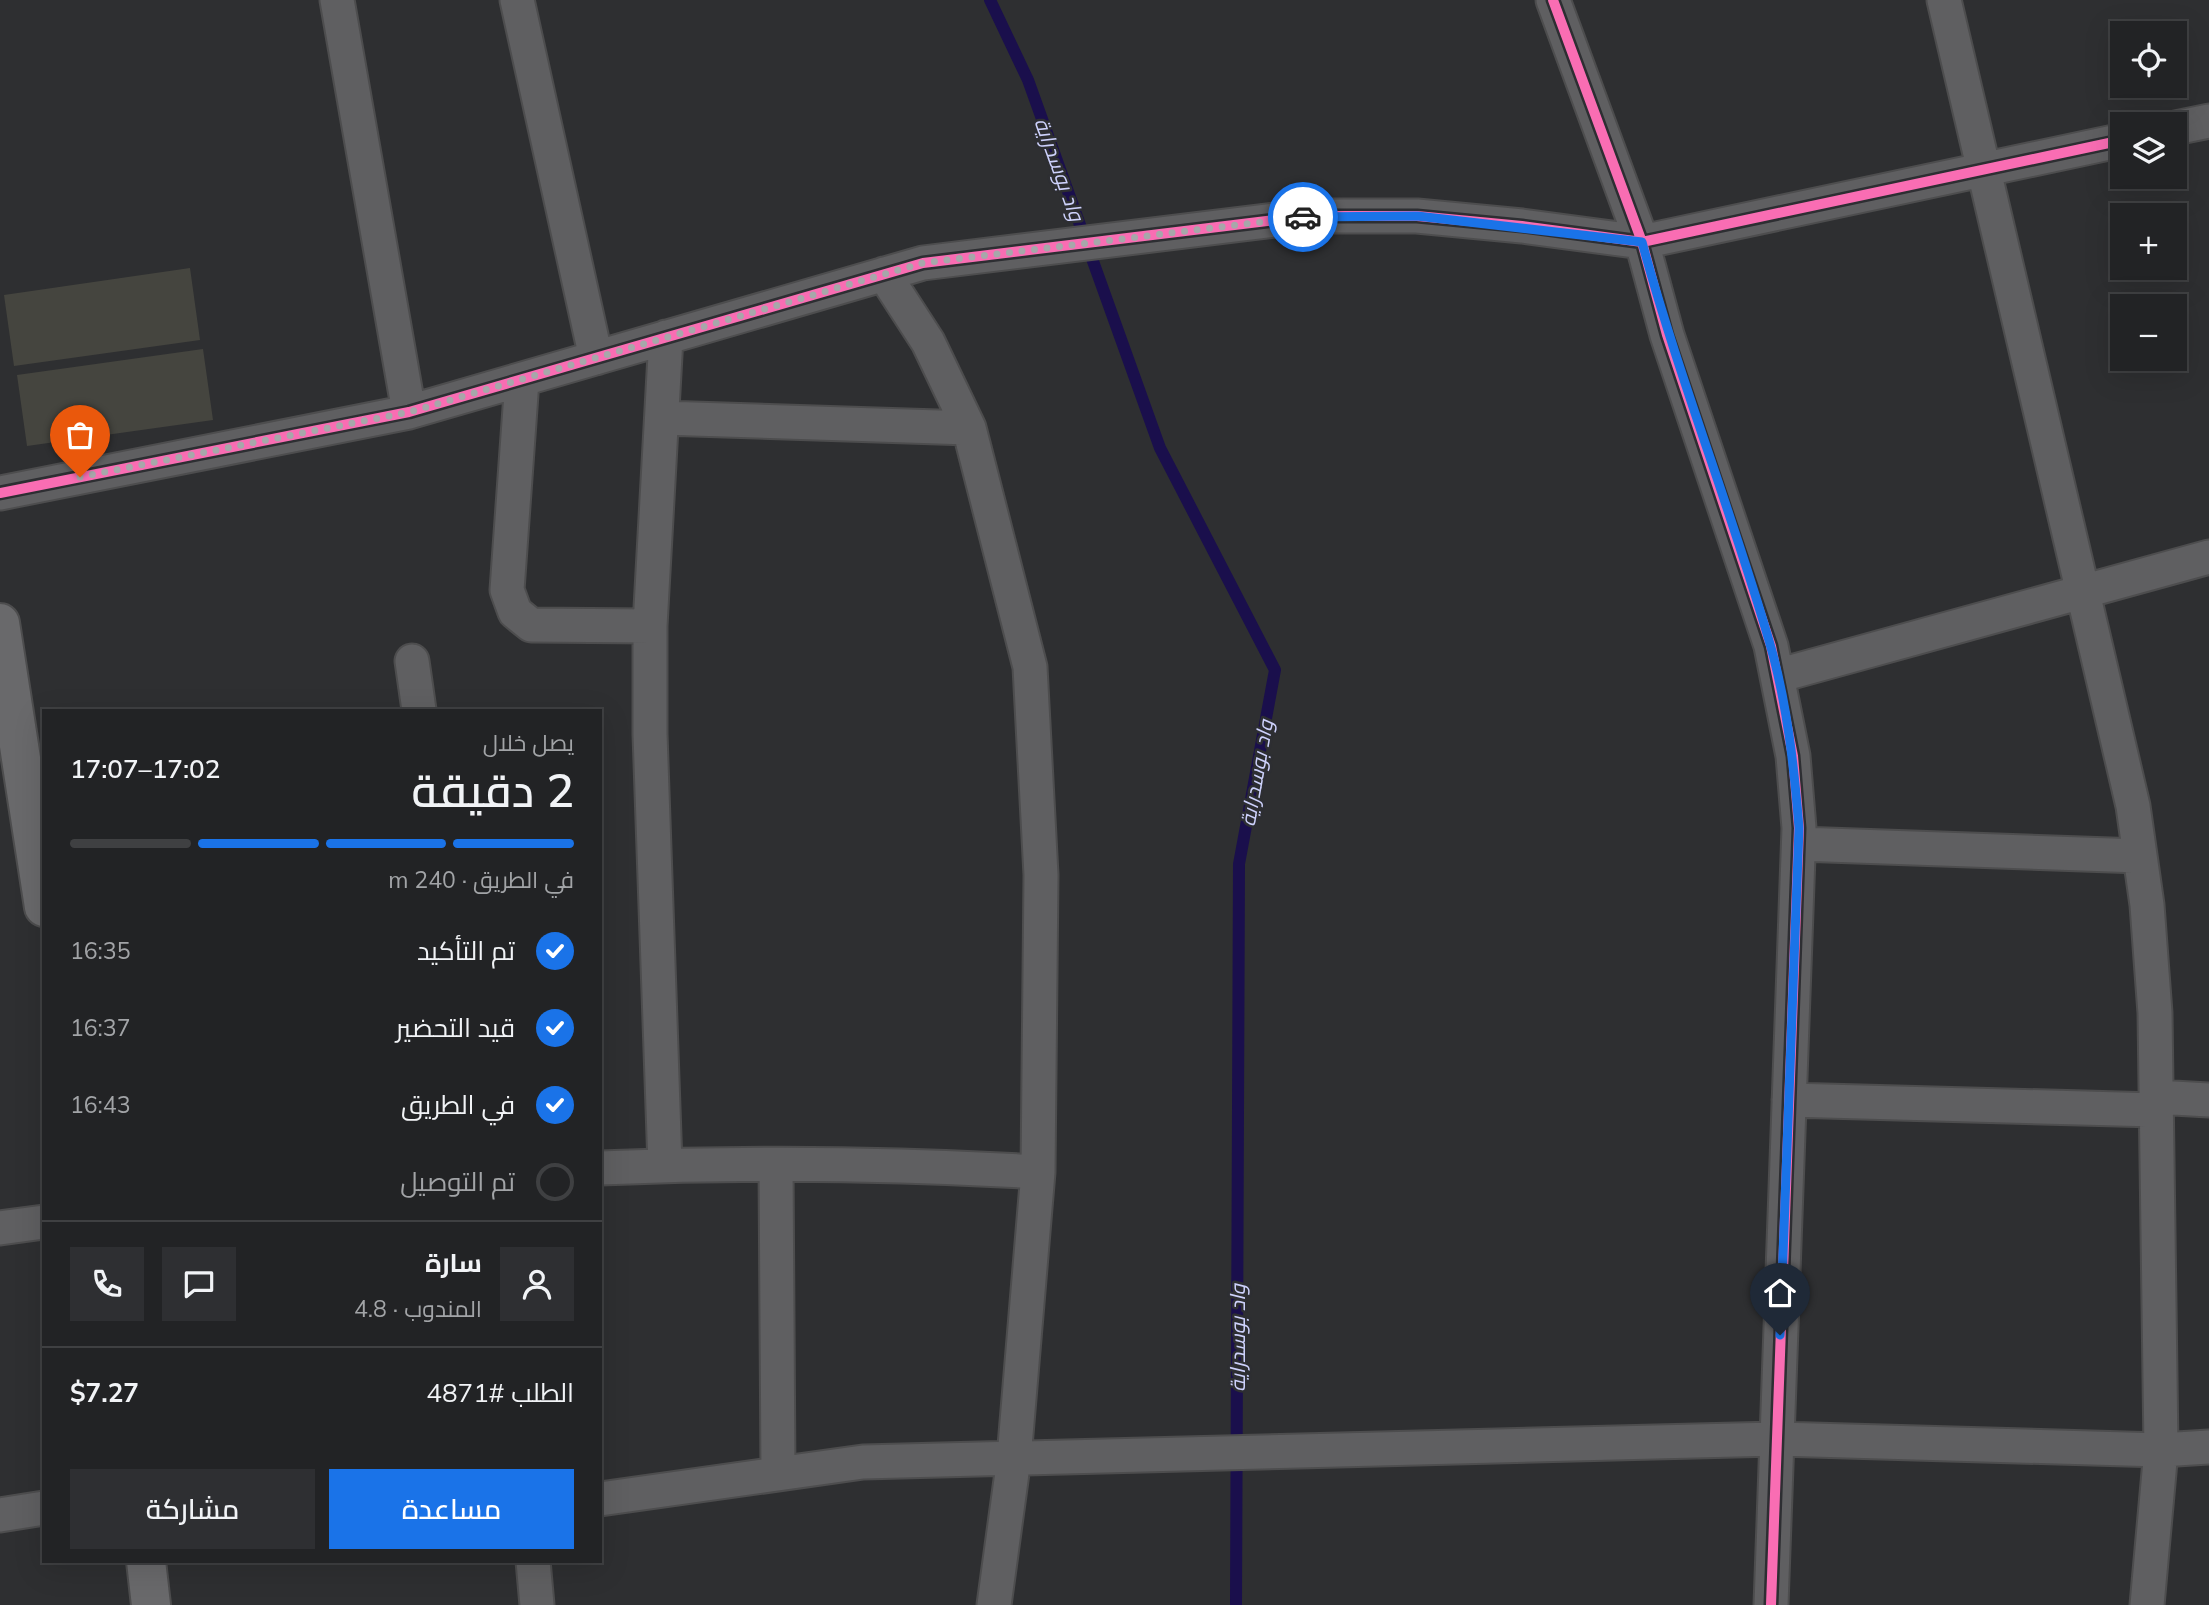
<!DOCTYPE html>
<html lang="ar">
<meta charset="utf-8">
<style>
:root{--surface:#222325;--page:#2e2f32;--text:#f1f3f6;--muted:#a2a4a7;--line:#3f4042;--accent:#1a73e8}
body{margin:0;font-family:Mulish,Cairo,sans-serif;background:var(--page);color:var(--text);direction:rtl;height:100vh;display:flex;flex-direction:column;font-size:26px;white-space:nowrap}
*{box-sizing:border-box;margin:0}
p{font-size:23px;color:var(--muted)}
.icon{flex:none;width:38px;height:38px;fill:none;stroke:currentColor;stroke-width:2;stroke-linecap:round;stroke-linejoin:round}
.map{position:relative;flex:1;overflow:hidden;direction:ltr}
.sheet{position:absolute;left:42px;top:709px;width:560px;height:854px;display:flex;flex-direction:column;background:var(--surface);border-radius:0px;box-shadow:0 7px 28px #0002,0 0 0 2px var(--line);direction:rtl}
.sheet>*{flex:none}
.fabs{position:absolute;left:2110px;top:21px;display:grid;gap:14px}
.fabs a{display:grid;place-items:center;width:77px;height:77px;border-radius:0px;background:var(--surface);box-shadow:0 7px 28px #0002,0 0 0 2px var(--line);font-size:35px}
.pin{position:absolute;display:grid;place-items:center;width:60px;height:60px;color:#fff;margin:-72px -30px;border-radius:50% 50% 50% 0;rotate:-45deg;box-shadow:0 0 7px #0007}
.pin .icon{rotate:45deg}
.courier{position:absolute;display:grid;place-items:center;width:70px;height:70px;margin:-35px;border:5px solid #1a73e8;border-radius:50%;background:#fff;color:#222;box-shadow:0 2px 9px #0007}
.overview em{font-style:normal;font-weight:600}
.overview div{display:flex;flex-direction:column-reverse}
.overview{display:flex;align-items:center;justify-content:space-between;height:119px;padding:0 28px}
h1{font-size:46px;font-weight:600;line-height:52px}
.bar{display:grid;grid-template-columns:repeat(4,1fr);gap:10px 7px;align-content:center;height:84px;padding:0 28px}
.bar i{height:9px;border-radius:5px;background:var(--line)}
.bar .on{background:var(--accent)}
.bar p{grid-column:span 4}
.line{display:flex;align-items:center;gap:18px;padding:0 28px;border-top:2px solid var(--line)}
.line div{flex:1}
.round{display:grid;place-items:center;flex:none;width:74px;height:74px;border-radius:0px;background:var(--page)}
ol{padding:0 28px;list-style:none}
li{display:flex;align-items:center;gap:21px;height:77px}
li p{margin-inline-start:auto}
li .icon{padding:7px;border-radius:50%;background:var(--accent);color:#fff;stroke-width:4}
li:last-child{color:var(--muted)}
li i{width:38px;height:38px;border:4px solid var(--line);border-radius:50%}
.action{display:flex;gap:14px;margin-top:auto;padding:14px 28px}
.action a{flex:1;height:80px;border-radius:0px;background:var(--accent);color:#fff;font-size:28px;font-weight:600;line-height:80px;text-align:center}
.action a+a{background:var(--page);color:var(--text)}
.map>svg:first-child{display:block}
.lines{fill:none;stroke-linecap:round;stroke-linejoin:round}
.stream{stroke:#1a0f4c;stroke-width:12}
.building{fill:#45453f}
.street-casing{stroke:#4d4d4e;stroke-width:37}
.primary-casing{stroke:#4d4d4e;stroke-width:42}
.street{stroke:#5f5f61;stroke-width:33}
.primary{stroke:#69696b;stroke-width:38}
.cycleway-casing{stroke:#2d2e32;stroke-width:15}
.cycleway{stroke:#f96db3;stroke-width:10}
.done{stroke:#a7a7aa;stroke-width:7;stroke-dasharray:0 12.6}
.route{stroke:#1a73e8;stroke-width:9}
.labels{text-anchor:middle;dominant-baseline:central;stroke-width:5;stroke-linejoin:round;paint-order:stroke}
.water-label{font-size:21px;font-style:italic;fill:#cdd1fb;stroke:#2d2e32}
</style>
<div class="map">
<svg width="2209" height="1605" viewBox="0 0 2209 1605">
<rect width="100%" height="100%" fill="#2e2f31"/>
<g class="lines">
<path class="stream" d="M 990,0 L 1028,80 L 1160,448 L 1275,670 L 1239,864 L 1236,1605"/>
</g>
<path class="building" d="M 190,268 L 200,340 L 14,366 L 4,295 Z
M 203,349 L 213,420 L 27,446 L 17,375 Z"/>
<g class="lines">
<defs>
<path id="street" d="M 337,0 L 409,412
M 517,0 L 596,358
M 1553,0 L 1642,242 L 1667,335 L 1771,646 L 1793,756 L 1799,828 L 1771,1605
M 1944,0 L 2133,806 L 2147,905 L 2155,1013 L 2161,1450 L 2147,1605
M 2175,128 L 2209,121
M 884,274 L 928,342 L 969,428 L 1030,667 L 1041,875 L 1038,1172 L 1014,1458 L 994,1605
M 522,380 L 507,590 L 515,612 L 531,625 L 650,626
M 662,418 L 969,428
M 0,493 L 409,412 L 923,263 L 1308,216 L 1417,216 L 1522,226 L 1642,242 L 2123,140
M 412,661 L 419,710
M 1777,676 L 2209,557
M 1799,844 L 2140,856
M 2156,1097 L 2209,1100
M 1789,1100 L 2156,1110
M 665,1165 L 650,734 L 650,626 L 666,337
M 776,1165 L 778,1473
M 600,1168 C 746,1162 892,1163 1038,1172
M 0,1228 L 44,1222
M 600,1499 L 863,1462 L 1776,1439 L 2161,1450 L 2209,1447
M 0,1515 L 44,1508
M 533,1561 L 537,1605"/>
<path id="primary" d="M 0,623 L 44,907
M 146,1561 L 151,1605"/>
</defs>
<use href="#street" class="street-casing"/>
<use href="#primary" class="primary-casing"/>
<use href="#street" class="street"/>
<use href="#primary" class="primary"/>
<defs>
<path id="cycleway" d="M 1553,0 L 1642,242 L 1667,335 L 1771,646 L 1793,756 L 1799,828 L 1771,1605
M 0,493 L 409,412 L 923,263 L 1308,216 L 1417,216 L 1522,226 L 1642,242 L 2123,140"/>
</defs>
<use href="#cycleway" class="cycleway-casing"/>
<use href="#cycleway" class="cycleway"/>
</g>
<g class="lines">
<path class="done" d="M 80,477 L 409,412 L 923,263 L 1303,217"/>
<path class="route" d="M 1303,217 L 1417,216 L 1642,242 C 1679,378 1731,509 1770,644 C 1787,703 1794,766 1799,828 L 1780,1335"/>
</g>
<g class="labels">
<g class="water-label">
<text transform="translate(1060 169) rotate(70)">واد بوسدراية</text>
<text transform="translate(1256 773) rotate(-80)">واد بوسدراية</text>
<text transform="translate(1237 1338) rotate(-90)">واد بوسدراية</text>
</g>
</g>
</svg>
<div class="fabs">
<a><svg class="icon" aria-label="locate" viewBox="0 0 24 24"><circle cx="12" cy="12" r="6"/><path d="M12 2v4M12 18v4M2 12h4M18 12h4"/></svg></a>
<a><svg class="icon" aria-label="layers" viewBox="0 0 24 24"><path d="M12 4l9 5-9 5-9-5zM3 14l9 5 9-5"/></svg></a>
<a>+</a>
<a>−</a>
</div>
<div class="pin" style="left:80px;top:477px;background:#ea580c"><svg class="icon" aria-label="bag" viewBox="0 0 24 24"><path d="M5 8h14l-1 12H6zM9 8a3 3 0 0 1 6 0"/></svg></div>
<div class="pin" style="left:1780px;top:1335px;background:#1f2937"><svg class="icon" aria-label="home" viewBox="0 0 24 24"><path d="M3 11l9-7 9 7M6 9v11h12V9"/></svg></div>
<div class="courier" style="left:1303px;top:217px"><svg class="icon" aria-label="car" viewBox="0 0 24 24"><path d="M5 17H2v-5l4-1 3-4h7l3 4 3 1v5h-3M9 17h6M6 11h13"/><circle cx="7" cy="17" r="2"/><circle cx="17" cy="17" r="2"/></svg></div>
<section class="sheet">
<div class="overview"><div><h1>2 دقيقة</h1><p>يصل خلال</p></div><em>17:02–17:07</em></div>
<div class="bar"><i class="on"></i><i class="on"></i><i class="on"></i><i></i><p>في الطريق · 240 m</p></div>
<ol>
<li><svg class="icon" aria-label="check" viewBox="0 0 24 24"><path d="M5 12l5 5 9-10"/></svg>تم التأكيد<p>16:35</p></li>
<li><svg class="icon" aria-label="check" viewBox="0 0 24 24"><path d="M5 12l5 5 9-10"/></svg>قيد التحضير<p>16:37</p></li>
<li><svg class="icon" aria-label="check" viewBox="0 0 24 24"><path d="M5 12l5 5 9-10"/></svg>في الطريق<p>16:43</p></li>
<li><i></i>تم التوصيل</li>
</ol>
<div class="line" style="height:126px"><a class="round"><svg class="icon" aria-label="person" viewBox="0 0 24 24"><circle cx="12" cy="8" r="4"/><path d="M4 21q1-7 8-7t8 7"/></svg></a><div><b>سارة</b><p>المندوب · 4.8</p></div><a class="round"><svg class="icon" aria-label="chat" viewBox="0 0 24 24"><path d="M4 5h16v11H9l-5 4z"/></svg></a><a class="round"><svg class="icon" aria-label="phone" viewBox="0 0 24 24"><path d="M5 4h4l2 5-3 2q2 4 5 5l2-3 5 2v4C11 20 4 13 5 4z"/></svg></a></div>
<div class="line" style="height:91px"><div>الطلب #4871</div><b>$7.27</b></div>
<div class="action"><a>مساعدة</a><a>مشاركة</a></div>
</section>
</div>
